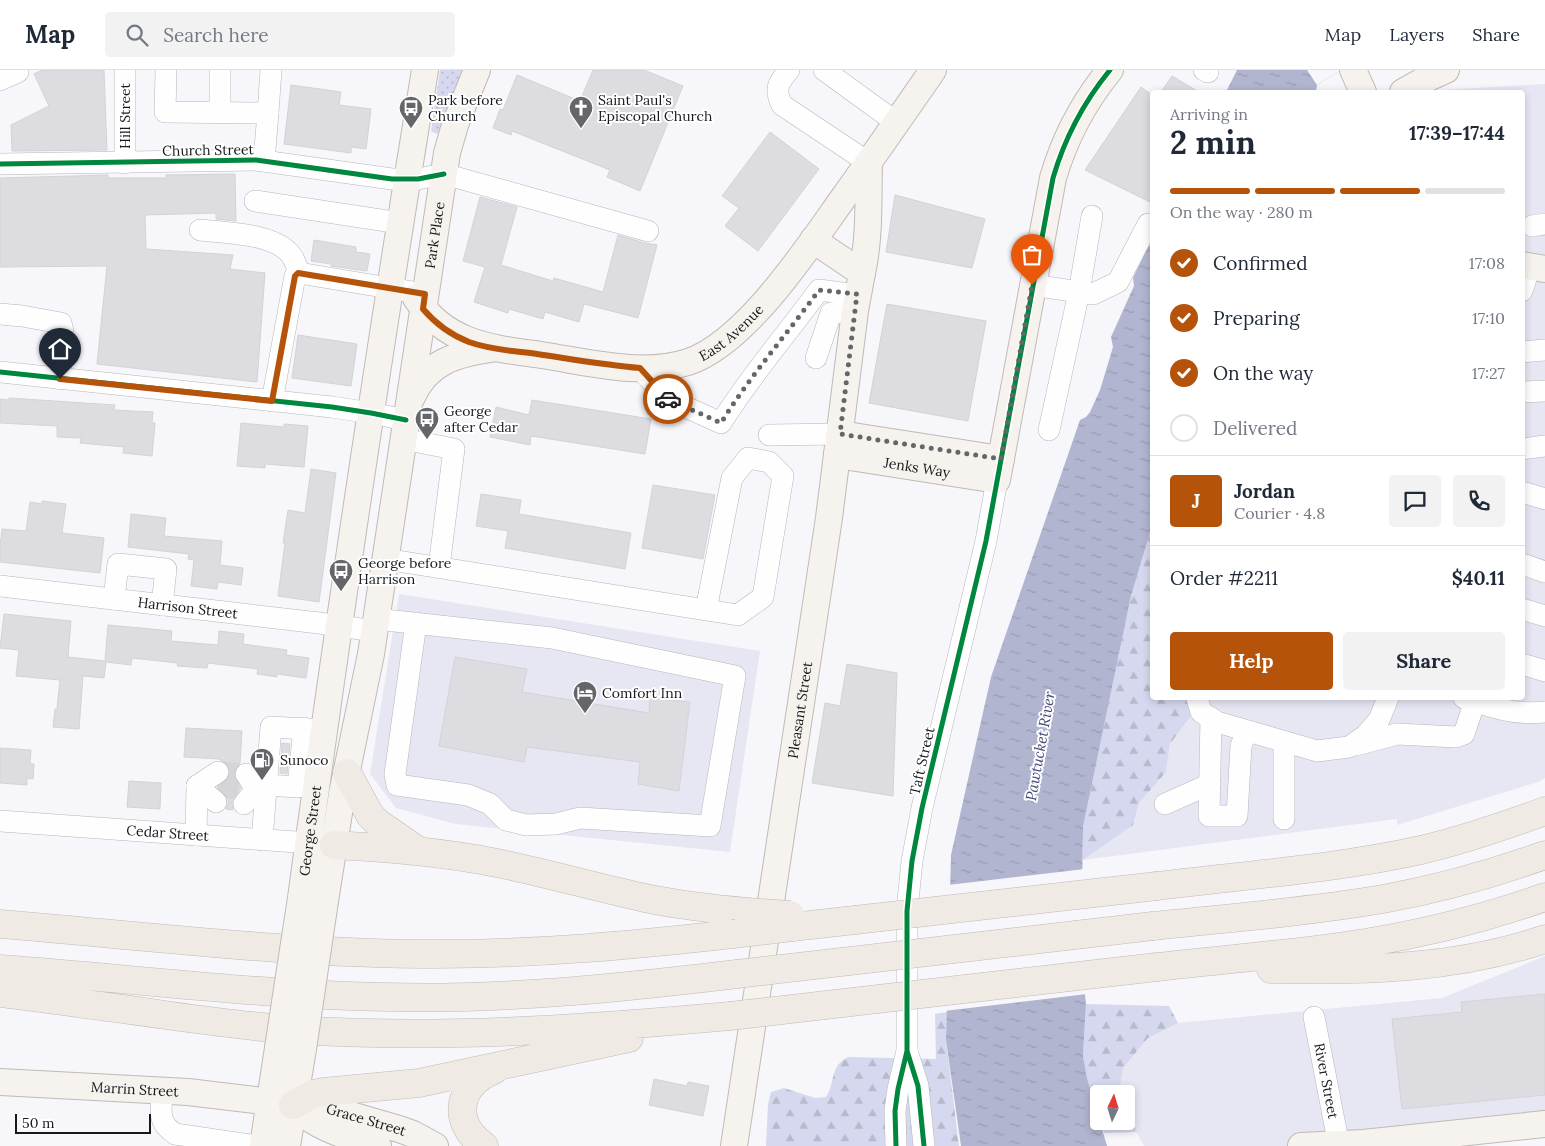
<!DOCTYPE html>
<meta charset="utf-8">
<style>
:root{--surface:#fff;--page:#f2f2f3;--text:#1f2937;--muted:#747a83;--line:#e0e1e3;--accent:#b45309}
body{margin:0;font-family:Lora,serif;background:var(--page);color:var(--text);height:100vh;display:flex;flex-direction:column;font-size:19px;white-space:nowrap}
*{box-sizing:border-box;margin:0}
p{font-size:16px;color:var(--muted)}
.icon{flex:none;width:28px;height:28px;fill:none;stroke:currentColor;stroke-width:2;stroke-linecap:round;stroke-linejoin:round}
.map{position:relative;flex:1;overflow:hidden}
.details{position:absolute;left:1150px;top:20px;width:375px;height:610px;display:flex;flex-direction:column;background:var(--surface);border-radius:5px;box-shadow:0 2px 8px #0003}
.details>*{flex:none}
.needle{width:32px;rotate:4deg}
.fabs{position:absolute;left:1090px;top:1015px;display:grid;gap:10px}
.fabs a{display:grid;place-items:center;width:45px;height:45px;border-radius:5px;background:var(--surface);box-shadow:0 2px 8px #0003;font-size:25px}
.scale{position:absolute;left:15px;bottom:12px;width:136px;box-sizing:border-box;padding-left:5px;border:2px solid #17181b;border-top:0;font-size:14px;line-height:18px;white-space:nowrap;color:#17181b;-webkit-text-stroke:4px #fff;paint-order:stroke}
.pin{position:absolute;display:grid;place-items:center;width:42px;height:42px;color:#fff;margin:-51px -21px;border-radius:50% 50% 50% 0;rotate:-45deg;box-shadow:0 0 5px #0007}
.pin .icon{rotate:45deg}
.courier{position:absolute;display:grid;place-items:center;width:50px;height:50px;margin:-25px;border:4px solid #b45309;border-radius:50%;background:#fff;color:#222;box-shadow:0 1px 6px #0007}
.overview em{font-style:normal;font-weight:800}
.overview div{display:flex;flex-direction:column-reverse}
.overview{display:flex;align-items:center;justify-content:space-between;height:85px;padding:0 20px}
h1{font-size:32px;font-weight:800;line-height:38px}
.bar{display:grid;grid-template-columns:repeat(4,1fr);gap:8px 5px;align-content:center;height:60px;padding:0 20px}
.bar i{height:6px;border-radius:4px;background:var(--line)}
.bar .active{background:var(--accent)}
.bar p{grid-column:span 4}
.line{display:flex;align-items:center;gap:12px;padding:0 20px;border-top:1px solid var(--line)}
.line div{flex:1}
.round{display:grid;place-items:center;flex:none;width:52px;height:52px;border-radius:5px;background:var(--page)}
ol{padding:0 20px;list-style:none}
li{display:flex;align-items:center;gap:15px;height:55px}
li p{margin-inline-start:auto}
li .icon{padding:5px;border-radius:50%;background:var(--accent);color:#fff;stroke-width:4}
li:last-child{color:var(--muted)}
li i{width:28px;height:28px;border:2px solid var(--line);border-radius:50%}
.action{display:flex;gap:10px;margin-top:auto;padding:10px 20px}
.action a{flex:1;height:58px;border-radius:5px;background:var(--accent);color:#fff;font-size:20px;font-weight:800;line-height:58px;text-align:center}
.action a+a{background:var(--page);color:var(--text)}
header{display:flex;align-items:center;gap:30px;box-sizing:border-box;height:70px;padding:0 25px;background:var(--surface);border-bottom:1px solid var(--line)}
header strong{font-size:24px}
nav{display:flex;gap:28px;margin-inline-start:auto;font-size:18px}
.search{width:350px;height:45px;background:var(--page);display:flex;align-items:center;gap:12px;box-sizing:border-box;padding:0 18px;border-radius:5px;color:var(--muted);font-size:19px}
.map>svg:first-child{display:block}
.built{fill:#e6e7f3}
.forest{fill:url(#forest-firs)}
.park{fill:url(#park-dots)}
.water{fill:url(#water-ripples)}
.pier{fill:#f6f6fb}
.building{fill:#dddde1;stroke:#d2d3d7}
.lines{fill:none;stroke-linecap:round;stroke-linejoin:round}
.minor-tunnel{stroke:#d5d5d9;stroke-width:21;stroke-dasharray:21 11;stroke-linecap:butt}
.minor-casing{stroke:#b5b6ba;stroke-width:22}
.major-casing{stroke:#c1bab5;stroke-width:28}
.highway-casing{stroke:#c1bab5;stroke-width:29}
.minor{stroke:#fefefe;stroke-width:21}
.major{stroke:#f6f2ee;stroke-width:26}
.highway{stroke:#f0eae4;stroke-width:28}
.major-bridge-casing{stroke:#c1bab5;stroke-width:28;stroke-linecap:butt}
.highway-bridge-casing{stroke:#c1bab5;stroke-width:29;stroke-linecap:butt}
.major-bridge{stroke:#f6f2ee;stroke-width:26}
.highway-bridge{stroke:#f0eae4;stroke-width:28}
.cycleway-casing{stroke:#fff;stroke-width:8}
.cycleway{stroke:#00873e;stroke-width:5}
.done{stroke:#656669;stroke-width:5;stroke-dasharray:0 9}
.route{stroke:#b45309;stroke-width:6}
.labels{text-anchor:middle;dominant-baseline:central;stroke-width:4;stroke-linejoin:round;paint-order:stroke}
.poi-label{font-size:14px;fill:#17181b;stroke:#fff;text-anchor:start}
.street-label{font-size:14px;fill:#17181b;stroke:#fff}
.water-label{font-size:15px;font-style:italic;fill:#44477a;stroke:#fff}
</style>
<header>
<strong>Map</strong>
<div class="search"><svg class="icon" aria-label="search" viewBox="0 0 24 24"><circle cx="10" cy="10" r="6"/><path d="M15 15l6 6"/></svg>Search here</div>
<nav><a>Map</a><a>Layers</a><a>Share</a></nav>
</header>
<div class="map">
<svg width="1545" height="1076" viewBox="0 0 1545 1076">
<defs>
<pattern id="forest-firs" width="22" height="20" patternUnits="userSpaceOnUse" patternTransform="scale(1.25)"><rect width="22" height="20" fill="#d6d8ef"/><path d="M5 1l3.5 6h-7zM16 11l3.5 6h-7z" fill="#b7b9cc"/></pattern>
<pattern id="park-dots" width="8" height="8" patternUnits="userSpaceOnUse" patternTransform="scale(1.25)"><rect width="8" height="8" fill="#d6d8ef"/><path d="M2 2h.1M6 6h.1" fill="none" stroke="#b7b9cc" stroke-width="1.8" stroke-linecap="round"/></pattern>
<pattern id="water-ripples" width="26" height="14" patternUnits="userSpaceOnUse" patternTransform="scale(1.25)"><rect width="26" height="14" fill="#b1b5d0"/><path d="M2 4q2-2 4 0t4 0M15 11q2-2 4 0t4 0" fill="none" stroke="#989bb2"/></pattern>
</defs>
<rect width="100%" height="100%" fill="#f6f6fb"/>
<path class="built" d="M 1545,14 L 1545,708 L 1538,712 L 1397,755 L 1397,749 L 1083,790 L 1133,755 L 1139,733 L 1166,702 L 1170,674 L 1192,646 L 1186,628 L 1522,628 L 1522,22 L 1409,22 Z
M 399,524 L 760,581 L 730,782 L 455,754 L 396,738 L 370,704 Z
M 1545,886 L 1545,1050 L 1374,1076 L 1144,1076 L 1126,1043 L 1126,1024 L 1119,1024 L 1123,998 L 1148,968 L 1178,953 L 1442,928 Z"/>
<path class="forest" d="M 1152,456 L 1152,628 L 1186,628 L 1192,645 L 1170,674 L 1166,702 L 1139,733 L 1133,755 L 1083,790 L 1083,757 L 1131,526 Z
M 1086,934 L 1169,936 L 1178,953 L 1148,968 L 1123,998 L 1119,1024 L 1099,1024 L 1099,1044 L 1087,1008 L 1083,986 Z
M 947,942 L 946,970 L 959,1076 L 766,1076 L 768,1034 L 771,1022 L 784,1018 L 815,1028 L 826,1027 C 836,1012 829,997 848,987 L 936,989 L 935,944 Z
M 1126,1043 L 1137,1062 L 1104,1063 L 1101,1051 L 1126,1051 Z"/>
<path class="park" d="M 440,0 L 464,0 L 443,57 L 437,64 L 431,61 Z"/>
<path class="water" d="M 1237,0 L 1341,0 L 1317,15 L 1316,22 L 1226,22 Z
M 1148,176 L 1152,176 L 1152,456 L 1131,526 L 1083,757 L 1081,888 L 1086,934 L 1083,986 L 1087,1008 L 1107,1076 L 961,1076 L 946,970 L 951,785 L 991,607 L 1080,350 L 1086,347 L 1090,342 L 1100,320 L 1113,277 L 1111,267 L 1134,216 L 1133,208 Z"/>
<path class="pier" d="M 1307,0 L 1341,0 L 1317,15 Z
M 1085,799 L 1084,888 L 1087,924 L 944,941 L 948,815 Z"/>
<path class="building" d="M 42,0 L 104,0 L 107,80 L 12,81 L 11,55 L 49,36 L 34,4 Z
M 593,0 L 644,0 L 683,16 L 640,121 L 607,107 L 610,100 L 512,61 L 511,65 L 493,58 L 500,39 L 503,40 L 517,5 L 580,31 Z
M 1172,6 L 1199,22 L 1161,22 Z
M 291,15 L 341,22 L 339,35 L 371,39 L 366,79 L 351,77 L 351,83 L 284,74 Z
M 1141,17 L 1152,25 L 1152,133 L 1085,100 Z
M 770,62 L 819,99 L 758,181 L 725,156 L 739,138 L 722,126 Z
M 235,104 L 236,151 L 216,149 L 216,143 L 145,145 L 146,179 L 233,185 L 230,199 L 265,203 L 257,312 L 97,294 L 107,196 L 0,197 L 0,108 L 108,105 L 108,108 L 166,108 L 166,105 Z
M 895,125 L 985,149 L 972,198 L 886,182 Z
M 480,127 L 517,137 L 501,195 L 553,211 L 554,208 L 603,222 L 618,165 L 645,173 L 657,175 L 638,248 L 584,234 L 579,252 L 545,242 L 543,249 L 509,239 L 508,243 L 474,232 L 485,197 L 463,191 Z
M 314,170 L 356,177 L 356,182 L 370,184 L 367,201 L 331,196 L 331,194 L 311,191 Z
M 887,234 L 986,251 L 968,351 L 869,333 Z
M 298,265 L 357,274 L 351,316 L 292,308 Z
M 9,328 L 115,335 L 114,340 L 153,342 L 152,353 L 155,353 L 152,386 L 123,383 L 124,377 L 80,373 L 81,368 L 57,367 L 57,356 L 0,353 L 0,329 L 9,330 Z
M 532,330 L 651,349 L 645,384 L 531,366 L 530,375 L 490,367 L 496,337 L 529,345 Z
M 241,353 L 284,357 L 284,354 L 308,356 L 304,397 L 265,394 L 265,398 L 237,396 Z
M 311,399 L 336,403 L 319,532 L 278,526 L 285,473 L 283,473 L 288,440 L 305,443 Z
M 653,415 L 715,425 L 703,489 L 642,478 Z
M 481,424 L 521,430 L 519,444 L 631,463 L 625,499 L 505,478 L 508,461 L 476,456 Z
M 42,431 L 66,434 L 62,463 L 104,468 L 100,503 L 0,492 L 0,469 L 1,469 L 2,459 L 26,461 L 30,432 L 42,434 Z
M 131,444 L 166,448 L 164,466 L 222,471 L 220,495 L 243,498 L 241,515 L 218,512 L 217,519 L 191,516 L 194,490 L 188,489 L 189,484 L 128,477 Z
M 4,544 L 71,551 L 68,587 L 105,591 L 108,555 L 172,561 L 171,571 L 218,575 L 219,561 L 244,564 L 243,574 L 287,580 L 286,585 L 309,588 L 306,608 L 277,604 L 277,607 L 257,604 L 258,599 L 208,593 L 207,598 L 177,596 L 178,593 L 132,588 L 131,595 L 106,592 L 104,608 L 83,606 L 79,659 L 53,657 L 55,639 L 57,639 L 60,610 L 16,606 L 19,580 L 0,578 Z
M 455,587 L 527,599 L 522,622 L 649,643 L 650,628 L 690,632 L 679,721 L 638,714 L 640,692 L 527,677 L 524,692 L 439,676 Z
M 847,594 L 897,603 L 893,726 L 812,713 L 825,633 L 840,636 Z
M 186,658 L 242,661 L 240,693 L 235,698 L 234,704 L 241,718 L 232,732 L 233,740 L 226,739 L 228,734 L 228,727 L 218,717 L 229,708 L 230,702 L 229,696 L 219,689 L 184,687 Z
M 282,673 L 290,674 L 287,704 L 280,703 Z
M 0,678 L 31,680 L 30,694 L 34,694 L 33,709 L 27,708 L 27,715 L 0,713 Z
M 129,711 L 161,713 L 160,739 L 127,737 Z
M 1545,924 L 1545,1025 L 1402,1039 L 1392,949 L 1462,942 L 1461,932 Z
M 654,1009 L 687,1016 L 688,1012 L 709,1016 L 703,1046 L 649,1035 Z"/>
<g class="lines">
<path class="minor-tunnel" d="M 218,702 L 246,704
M 217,717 L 245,719"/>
<defs>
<g id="minor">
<path d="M 125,0 L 125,93"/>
<path d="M 166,0 L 165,42 L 268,43 L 271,0"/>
<path d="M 789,0 C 778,13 774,19 782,35 L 869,93"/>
<path d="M 824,0 L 897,53"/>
<path d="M 1204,0 L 1208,2"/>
<path d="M 0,10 L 18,2"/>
<path d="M 220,42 L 220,0"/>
<path d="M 264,91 L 268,43"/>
<path d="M 0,94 L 256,90 L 392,109 L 418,109 L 444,104 L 648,161"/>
<path d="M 255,131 L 400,153"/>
<path d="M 1532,156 L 1545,154"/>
<path d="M 200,160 C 226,163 279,163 293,188 C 296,193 297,198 299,203"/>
<path d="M 1032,215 L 1093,224 L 1118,212 L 1148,154"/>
<path d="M 1522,221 L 1530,196"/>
<path d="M 0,244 L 22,246 L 61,253 L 63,261 L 60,309"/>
<path d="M 1522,282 L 1545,280"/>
<path d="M 816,288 L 831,243 L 855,241"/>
<path d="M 640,298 L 666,328 L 721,353 C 750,306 787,264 819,220 L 857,225"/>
<path d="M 0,302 L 332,337 L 371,343 L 406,350"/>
<path d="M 1522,322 L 1545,321"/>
<path d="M 272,331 L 295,206 L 299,203 L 425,224"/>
<path d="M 1049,360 L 1079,222 L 1092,146"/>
<path d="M 769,365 L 840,364"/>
<path d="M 403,369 L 454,379 L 439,497"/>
<path d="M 1522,379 L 1545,376"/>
<path d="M 1522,422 L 1545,429"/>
<path d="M 385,489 L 738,545 L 763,527 L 783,406 L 769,392 L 748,388 L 732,408 L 706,540"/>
<path d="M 1522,494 L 1545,502"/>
<path id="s1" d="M 0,516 L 319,553 L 374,561"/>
<path d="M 114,529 L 118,494 L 166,499 L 162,535"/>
<path d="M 1522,539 L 1545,546"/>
<path d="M 376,549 L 552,568 L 735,606 L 710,756 L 580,748 L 556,754 L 526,755 L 506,750 L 490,734 L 468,725 L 397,715 L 395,704 L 416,553"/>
<path d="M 1522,594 L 1545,601"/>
<path d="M 1197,628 L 1201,642 L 1217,652 L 1317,681 L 1349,677 L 1366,665 L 1379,650 L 1388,628"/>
<path d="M 1475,631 C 1498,640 1521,645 1545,642"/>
<path d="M 1211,648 L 1209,746 L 1237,746 L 1241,676 L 1247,661"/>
<path d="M 1356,675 L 1397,664 L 1456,667 L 1464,664 L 1475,631 L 1464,628"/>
<path d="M 266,715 L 298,717 L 304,658"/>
<path d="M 197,716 L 218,702"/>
<path d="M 197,716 L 216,732"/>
<path d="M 244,734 L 256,719 L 246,704"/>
<path d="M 1165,734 L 1210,714"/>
<path d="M 1284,749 L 1284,672"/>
<path id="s2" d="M 0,751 L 324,774"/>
<path d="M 196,765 L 197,716"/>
<path d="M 262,770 L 271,657 L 323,660"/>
<path id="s3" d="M 1314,947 L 1339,1076"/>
<path d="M 907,981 L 918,1016 L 924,1076"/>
<path d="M 162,1020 C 162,1041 156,1051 175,1064 L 257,1076"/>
<path d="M 896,1076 L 895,1041 L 898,1019 L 907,981 L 907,841 L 912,791 L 922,738 L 986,471 L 997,410"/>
</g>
<g id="major">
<path d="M 1353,0 L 1363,22"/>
<path d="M 1403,22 L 1426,9 L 1446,0"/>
<path d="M 1522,195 L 1545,199"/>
<path d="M 862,203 C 870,167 868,130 869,93"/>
<path id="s4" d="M 416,228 C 446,274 491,278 541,285 C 588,292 642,307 688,292 C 746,273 809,176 844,127 C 874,85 904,42 933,0"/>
<path d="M 412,327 C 427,292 456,284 491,279"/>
<path d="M 840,364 L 1001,389"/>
<path id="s5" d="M 837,385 L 997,410 L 1053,108 C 1065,67 1083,33 1110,0"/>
<path id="s6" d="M 301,828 C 338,552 380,276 425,0"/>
<path id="s7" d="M 325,831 L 342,724 L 371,584 L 447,83 L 455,55 L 477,0"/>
<path id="s8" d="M 0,1012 L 188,1022 L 330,1039 L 399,1059 L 413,1064 L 435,1076"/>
<path d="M 293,1035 C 317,1059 347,1066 378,1076"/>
<path d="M 263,1076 L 278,978"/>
<path d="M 287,1076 L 303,979"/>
<path id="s9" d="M 734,1076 L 829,448 L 855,241 L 862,203 L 813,170"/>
<path d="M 1301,1076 L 1363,1073 L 1545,1054"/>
</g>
<path id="highway" d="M 347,703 L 370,745 L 378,753 L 417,780
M 334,775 C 389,778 442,782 497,793 C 546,803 595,817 645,828 C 679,835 713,839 747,842
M 1157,816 C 1245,805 1335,799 1421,780 C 1463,770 1504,756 1545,741
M 0,854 C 146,866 292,884 438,884 C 537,884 635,875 733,864
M 1153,856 C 1229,848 1307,842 1383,829 C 1438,819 1492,804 1545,785
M 792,857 L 855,850
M 1157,897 C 1226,889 1296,884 1365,873 C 1426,863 1486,848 1545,827
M 0,899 C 129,908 258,925 387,927 C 505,930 620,918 737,904
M 1271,899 C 1363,901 1457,899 1545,869
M 0,923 C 55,930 110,937 165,945 C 209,951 252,957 296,960 C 441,969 586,959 730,946
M 293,1035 L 313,1024 L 323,1022 L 419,1013 L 629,968
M 484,1076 C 451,1052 457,1015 494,1000"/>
</defs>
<use href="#minor" class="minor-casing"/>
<use href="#major" class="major-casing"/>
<use href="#highway" class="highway-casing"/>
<use href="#minor" class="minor"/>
<use href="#major" class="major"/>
<use href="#highway" class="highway"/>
<defs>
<path id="major-bridge" d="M 278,978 L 301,828
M 303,979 L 325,831"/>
<path id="highway-bridge" d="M 747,842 L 790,845
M 855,850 L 1157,816
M 733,864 L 792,857
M 737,904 L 1153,856
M 730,946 L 1157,897"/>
</defs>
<use href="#major-bridge" class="major-bridge-casing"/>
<use href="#highway-bridge" class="highway-bridge-casing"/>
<use href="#major-bridge" class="major-bridge"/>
<use href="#highway-bridge" class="highway-bridge"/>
<defs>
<path id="cycleway" d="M 0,94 L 256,90 L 392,109 L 418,109 L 444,104
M 0,302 L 332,337 L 371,343 L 406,350
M 907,981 L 918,1016 L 924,1076
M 896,1076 L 895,1041 L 898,1019 L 907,981 L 907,841 L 912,791 L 922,738 L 986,471 L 1053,108 C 1065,67 1083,33 1110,0"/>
</defs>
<use href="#cycleway" class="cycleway-casing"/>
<use href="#cycleway" class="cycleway"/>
</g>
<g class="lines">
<path class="done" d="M 668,329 L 721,353 C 750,306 787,264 819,220 L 857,224 L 840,364 L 1001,389 L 1032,215"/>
<path class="route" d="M 60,309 L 272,331 L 295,206 L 298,203 L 425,224 L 423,239 C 435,253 451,265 469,272 C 491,280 515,281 537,284 C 571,289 605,295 640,298 L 668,329"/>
</g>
<defs>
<symbol id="bus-pin" viewBox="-11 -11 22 30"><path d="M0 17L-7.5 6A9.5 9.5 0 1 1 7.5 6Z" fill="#656669" stroke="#fff"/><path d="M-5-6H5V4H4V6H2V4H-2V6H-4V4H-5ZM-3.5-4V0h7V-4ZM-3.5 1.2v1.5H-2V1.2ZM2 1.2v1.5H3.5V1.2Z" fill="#fff"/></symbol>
<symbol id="church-pin" viewBox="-11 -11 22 30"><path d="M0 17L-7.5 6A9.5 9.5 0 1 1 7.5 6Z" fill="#656669" stroke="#fff"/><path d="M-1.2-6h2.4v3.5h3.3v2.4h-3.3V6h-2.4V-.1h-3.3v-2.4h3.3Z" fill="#fff"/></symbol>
<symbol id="hotel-pin" viewBox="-11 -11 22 30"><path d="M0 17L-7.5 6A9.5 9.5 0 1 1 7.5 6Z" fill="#656669" stroke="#fff"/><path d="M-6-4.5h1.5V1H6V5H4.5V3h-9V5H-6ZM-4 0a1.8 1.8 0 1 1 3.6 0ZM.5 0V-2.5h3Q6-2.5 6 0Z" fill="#fff"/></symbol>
<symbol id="fuel-pin" viewBox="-11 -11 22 30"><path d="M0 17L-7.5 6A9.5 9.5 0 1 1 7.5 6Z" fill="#656669" stroke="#fff"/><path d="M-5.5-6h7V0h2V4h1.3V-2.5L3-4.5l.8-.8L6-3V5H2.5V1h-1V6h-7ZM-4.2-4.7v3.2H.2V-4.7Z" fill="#fff"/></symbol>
</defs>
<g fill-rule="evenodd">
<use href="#bus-pin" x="397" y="24" width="28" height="38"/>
<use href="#church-pin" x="567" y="24" width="28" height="38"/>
<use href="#bus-pin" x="413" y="335" width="28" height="38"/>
<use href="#bus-pin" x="327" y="487" width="28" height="38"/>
<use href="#hotel-pin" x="571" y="609" width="28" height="38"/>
<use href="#fuel-pin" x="248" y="676" width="28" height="38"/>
</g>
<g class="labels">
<g class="poi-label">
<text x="428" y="30">Park before<tspan x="428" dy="16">Church</tspan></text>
<text x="598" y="30">Saint Paul's<tspan x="598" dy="16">Episcopal Church</tspan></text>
<text x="444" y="341">George<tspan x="444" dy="16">after Cedar</tspan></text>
<text x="358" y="493">George before<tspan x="358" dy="16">Harrison</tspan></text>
<text x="602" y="623">Comfort Inn</text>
<text x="280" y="690">Sunoco</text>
</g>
<g class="street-label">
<text transform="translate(125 46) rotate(-90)">Hill Street</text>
<text transform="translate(208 80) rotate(-1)">Church Street</text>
<text stroke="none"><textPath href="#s7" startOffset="675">Park Place</textPath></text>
<text stroke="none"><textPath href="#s4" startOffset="344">East Avenue</textPath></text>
<text stroke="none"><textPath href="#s5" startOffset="81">Jenks Way</textPath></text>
<text stroke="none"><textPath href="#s1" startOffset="189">Harrison Street</textPath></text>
<text stroke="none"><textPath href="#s9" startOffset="441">Pleasant Street</textPath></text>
<text transform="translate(922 691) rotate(-77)">Taft Street</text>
<text stroke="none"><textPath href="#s6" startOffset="68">George Street</textPath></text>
<text stroke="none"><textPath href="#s2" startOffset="168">Cedar Street</textPath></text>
<text stroke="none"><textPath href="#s3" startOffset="65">River Street</textPath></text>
<text stroke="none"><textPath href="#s8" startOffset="135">Marrin Street</textPath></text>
<text stroke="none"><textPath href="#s8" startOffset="369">Grace Street</textPath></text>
</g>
<g class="water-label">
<text transform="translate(1040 676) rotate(-80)">Pawtucket River</text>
</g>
</g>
</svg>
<div class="fabs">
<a><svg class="needle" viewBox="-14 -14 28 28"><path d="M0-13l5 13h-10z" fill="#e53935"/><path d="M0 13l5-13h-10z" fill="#747a83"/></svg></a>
</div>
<div class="scale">50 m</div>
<div class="pin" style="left:1032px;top:215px;background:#ea580c"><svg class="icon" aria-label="bag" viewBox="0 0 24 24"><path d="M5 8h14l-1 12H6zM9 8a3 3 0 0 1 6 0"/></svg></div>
<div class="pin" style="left:60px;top:309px;background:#1f2937"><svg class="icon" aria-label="home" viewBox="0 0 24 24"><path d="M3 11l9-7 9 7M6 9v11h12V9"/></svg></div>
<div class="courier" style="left:668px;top:329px"><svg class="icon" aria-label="car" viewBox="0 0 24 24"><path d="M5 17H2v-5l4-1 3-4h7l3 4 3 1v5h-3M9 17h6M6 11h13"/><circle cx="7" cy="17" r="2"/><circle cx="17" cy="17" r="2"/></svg></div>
<section class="details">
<div class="overview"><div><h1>2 min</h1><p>Arriving in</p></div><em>17:39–17:44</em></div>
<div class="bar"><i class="active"></i><i class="active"></i><i class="active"></i><i></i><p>On the way · 280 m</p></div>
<ol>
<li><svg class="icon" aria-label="check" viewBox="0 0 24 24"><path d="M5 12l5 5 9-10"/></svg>Confirmed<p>17:08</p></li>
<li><svg class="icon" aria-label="check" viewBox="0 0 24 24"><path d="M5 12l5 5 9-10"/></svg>Preparing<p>17:10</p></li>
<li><svg class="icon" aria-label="check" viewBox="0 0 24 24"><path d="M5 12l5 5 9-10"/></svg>On the way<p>17:27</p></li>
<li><i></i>Delivered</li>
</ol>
<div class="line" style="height:90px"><b class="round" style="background:var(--accent);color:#fff">J</b><div><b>Jordan</b><p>Courier · 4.8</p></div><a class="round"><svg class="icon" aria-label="chat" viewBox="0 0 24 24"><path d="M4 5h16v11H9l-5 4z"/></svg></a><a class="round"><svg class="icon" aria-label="phone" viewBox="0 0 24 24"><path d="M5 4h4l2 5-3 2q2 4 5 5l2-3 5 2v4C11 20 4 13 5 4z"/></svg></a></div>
<div class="line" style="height:65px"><div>Order #2211</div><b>$40.11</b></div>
<div class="action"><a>Help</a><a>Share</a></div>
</section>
</div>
